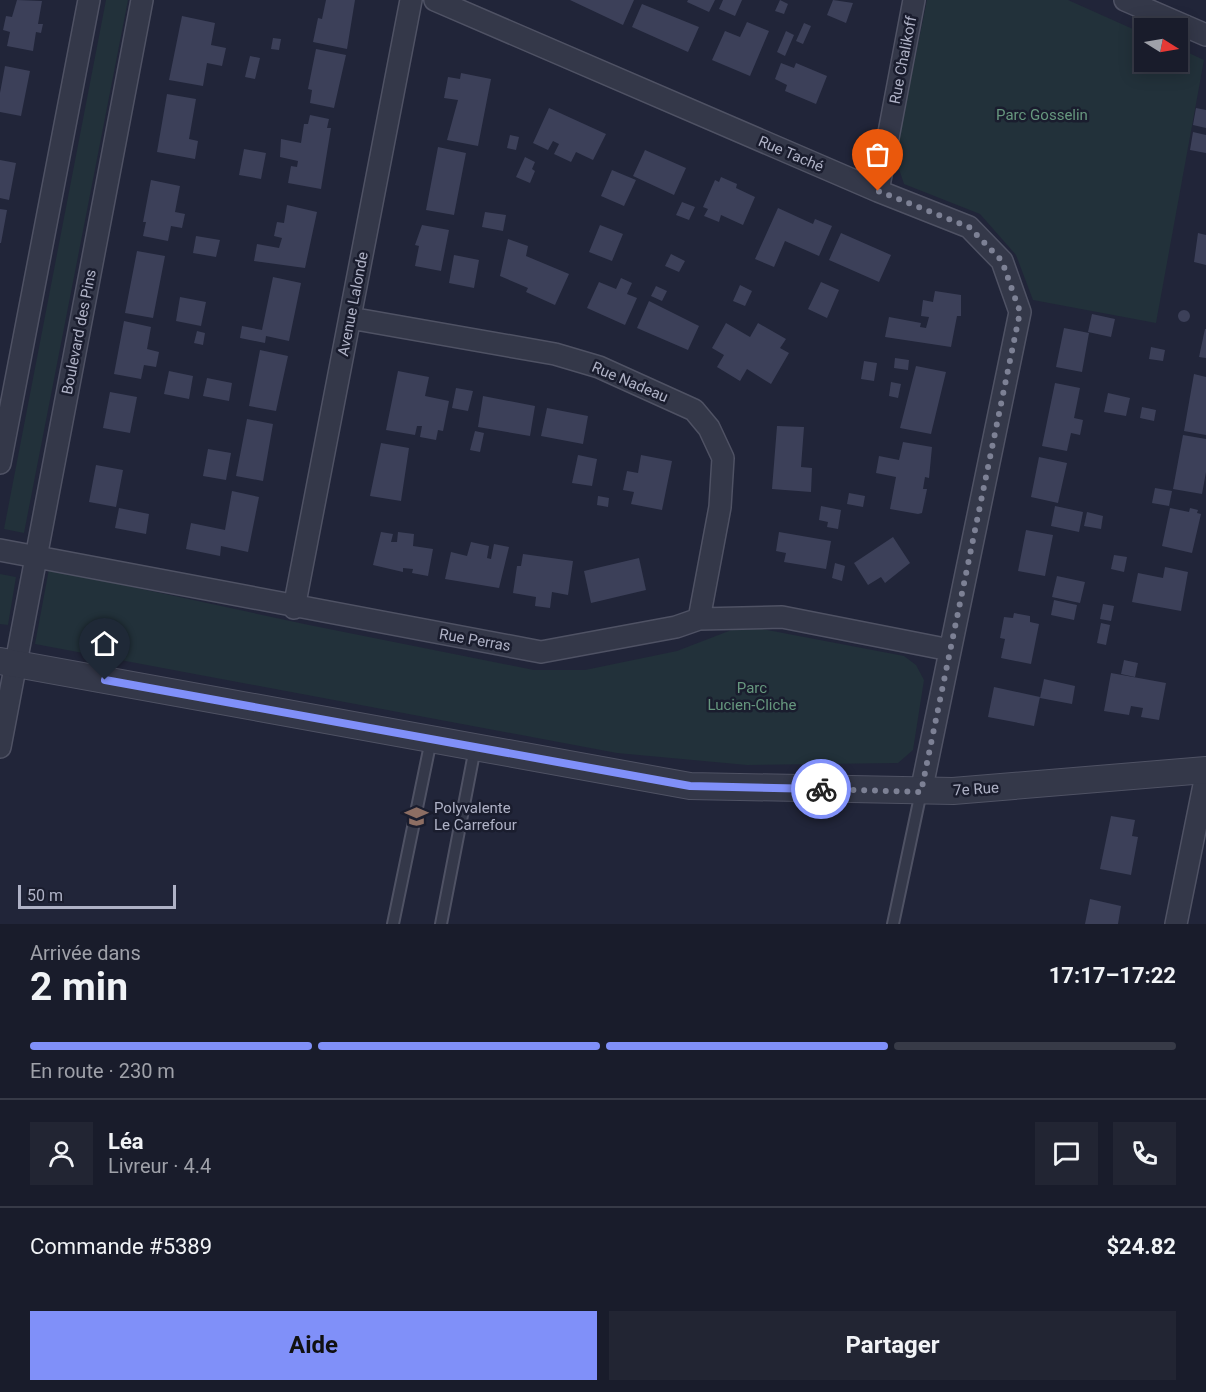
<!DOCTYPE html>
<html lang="fr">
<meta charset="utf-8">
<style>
:root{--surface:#191c2b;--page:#222533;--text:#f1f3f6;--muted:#9fa1a9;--line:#373a47;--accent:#8090f9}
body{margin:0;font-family:Roboto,sans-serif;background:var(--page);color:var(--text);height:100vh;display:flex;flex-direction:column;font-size:22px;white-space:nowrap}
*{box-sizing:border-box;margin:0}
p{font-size:20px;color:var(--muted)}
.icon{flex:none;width:33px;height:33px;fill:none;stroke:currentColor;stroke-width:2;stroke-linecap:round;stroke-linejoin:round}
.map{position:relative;height:924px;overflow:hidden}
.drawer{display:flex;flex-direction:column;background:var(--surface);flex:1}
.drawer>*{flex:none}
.needle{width:39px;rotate:101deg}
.fabs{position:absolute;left:1134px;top:18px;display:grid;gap:12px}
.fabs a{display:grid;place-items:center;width:54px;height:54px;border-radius:0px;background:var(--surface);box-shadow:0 3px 15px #0003,0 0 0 2px var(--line);font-size:30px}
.scale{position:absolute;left:18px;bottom:15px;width:158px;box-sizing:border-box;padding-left:6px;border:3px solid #afb2c6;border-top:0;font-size:16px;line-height:21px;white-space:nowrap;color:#afb2c6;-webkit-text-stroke:4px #1a1d2e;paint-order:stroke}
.pin{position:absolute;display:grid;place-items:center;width:51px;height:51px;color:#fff;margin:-62px -26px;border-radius:50% 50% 50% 0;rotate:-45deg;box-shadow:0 0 6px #0007}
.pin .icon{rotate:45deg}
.courier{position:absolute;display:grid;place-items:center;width:60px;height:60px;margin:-30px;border:4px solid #8090f9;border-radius:50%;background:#fff;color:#222;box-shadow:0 2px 8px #0007}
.summary em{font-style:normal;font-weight:700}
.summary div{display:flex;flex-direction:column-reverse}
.summary{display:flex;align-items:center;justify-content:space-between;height:102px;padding:0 30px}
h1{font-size:39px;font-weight:700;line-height:45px}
.bar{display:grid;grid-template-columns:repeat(4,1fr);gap:9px 6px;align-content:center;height:72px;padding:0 30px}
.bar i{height:8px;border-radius:4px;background:var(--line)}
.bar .active{background:var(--accent)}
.bar p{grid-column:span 4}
.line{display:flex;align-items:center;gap:15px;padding:0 30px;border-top:2px solid var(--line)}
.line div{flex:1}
.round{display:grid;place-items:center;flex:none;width:63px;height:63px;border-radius:0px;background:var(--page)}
.cta{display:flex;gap:12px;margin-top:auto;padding:12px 30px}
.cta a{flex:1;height:69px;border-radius:0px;background:var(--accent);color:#111;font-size:24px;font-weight:700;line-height:69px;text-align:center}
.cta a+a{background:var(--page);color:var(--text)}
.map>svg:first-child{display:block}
.green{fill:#22313a}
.building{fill:#3c4059}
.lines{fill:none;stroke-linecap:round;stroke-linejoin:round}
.service-casing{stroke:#4f5264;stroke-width:14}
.minor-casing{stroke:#4f5264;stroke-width:24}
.tertiary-casing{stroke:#4f5264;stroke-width:28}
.service{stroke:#343849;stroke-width:10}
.minor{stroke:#343849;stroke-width:21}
.tertiary{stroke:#343849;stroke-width:26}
.done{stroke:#7d8195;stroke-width:6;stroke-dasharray:0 10.8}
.route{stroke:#8090f9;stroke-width:8}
.labels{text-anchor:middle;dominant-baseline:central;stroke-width:5;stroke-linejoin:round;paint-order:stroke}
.street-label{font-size:15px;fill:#afb2c6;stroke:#1a1d2e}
.park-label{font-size:15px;fill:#66977e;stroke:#1a1d2e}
.poi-label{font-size:15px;fill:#afb2c6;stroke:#1a1d2e;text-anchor:start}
</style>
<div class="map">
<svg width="1206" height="924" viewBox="0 0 1206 924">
<rect width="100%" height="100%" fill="#212539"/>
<path class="green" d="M 106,0 L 128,0 L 24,533 L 4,529 Z
M 927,0 L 1068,0 L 1144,34 L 1144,62 L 1178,62 L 1178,48 L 1204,60 L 1156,323 L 1033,300 L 1016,255 L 980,214 L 904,184 L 895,157 Z
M 49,569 L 309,625 L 534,670 L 585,670 L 677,651 L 734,629 L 757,628 L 904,656 L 916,665 L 924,680 L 913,750 L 898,763 L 747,765 L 617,753 L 35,644 Z
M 0,574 L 16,577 L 8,625 L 0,624 Z"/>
<path class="building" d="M 17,0 L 42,1 L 38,24 L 43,24 L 41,33 L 36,32 L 33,51 L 7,46 L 10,32 L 3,30 L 6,16 L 12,17 Z
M 326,0 L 355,0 L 347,49 L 313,42 L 318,18 L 322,19 Z
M 570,0 L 634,0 L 623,25 Z
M 688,0 L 715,0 L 709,12 L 687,2 Z
M 723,0 L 742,0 L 735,16 L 719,9 Z
M 780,0 L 788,4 L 784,14 L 775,11 Z
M 833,0 L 853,3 L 846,23 L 827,15 Z
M 642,4 L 699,27 L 688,52 L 632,27 Z
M 182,16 L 215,23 L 211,45 L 226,48 L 222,66 L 207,63 L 203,86 L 169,80 Z
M 747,22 L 769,31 L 750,76 L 712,60 L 725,31 L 740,37 Z
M 804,23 L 811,26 L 803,44 L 796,41 Z
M 786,31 L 794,35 L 785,56 L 777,52 Z
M 273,38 L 281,39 L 279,50 L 271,49 Z
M 316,49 L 346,55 L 334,108 L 310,103 L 312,90 L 308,89 Z
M 250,56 L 260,58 L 255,79 L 245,77 Z
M 781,63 L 794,68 L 796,63 L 827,76 L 816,104 L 785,91 L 787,85 L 775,79 Z
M 5,66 L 30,71 L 21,116 L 0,112 L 0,93 Z
M 461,73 L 491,79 L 478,146 L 447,140 L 458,100 L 444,98 L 448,77 L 460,79 Z
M 167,94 L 196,99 L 189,139 L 198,141 L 195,159 L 157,152 Z
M 549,108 L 606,134 L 593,160 L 576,152 L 571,162 L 554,154 L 559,144 L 553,141 L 548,150 L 533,143 Z
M 1196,108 L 1206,110 L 1206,128 L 1193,125 Z
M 310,115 L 329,119 L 327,128 L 331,128 L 321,189 L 288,183 L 291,166 L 297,167 L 298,161 L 280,157 L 281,139 L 301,143 L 304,124 L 308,124 Z
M 1193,132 L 1206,135 L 1206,153 L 1190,150 Z
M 510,135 L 519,137 L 516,150 L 507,148 Z
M 438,147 L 466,153 L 454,215 L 426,210 Z
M 244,149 L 266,153 L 261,179 L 239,175 Z
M 645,150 L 686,168 L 674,195 L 633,176 Z
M 525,157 L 535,162 L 532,169 L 535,171 L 530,183 L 516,177 Z
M 0,160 L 16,163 L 9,200 L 0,198 Z
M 612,170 L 636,180 L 624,206 L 601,196 Z
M 721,177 L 737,184 L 736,188 L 755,197 L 743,225 L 721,215 L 719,222 L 704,216 L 708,209 L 703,207 L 715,180 L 719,182 Z
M 151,180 L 180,186 L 175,212 L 185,214 L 182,228 L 171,226 L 168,241 L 143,236 L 146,222 L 143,222 Z
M 682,202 L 695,207 L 689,220 L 676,215 Z
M 287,205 L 317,212 L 305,268 L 254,261 L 257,244 L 279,248 L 282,238 L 274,236 L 277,222 L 284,223 Z
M 778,208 L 813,224 L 815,219 L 832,226 L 819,256 L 785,241 L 774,267 L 755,259 Z
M 0,209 L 7,210 L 1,243 L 0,243 Z
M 485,212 L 506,215 L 503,231 L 482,227 Z
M 422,225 L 449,230 L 441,271 L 415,266 L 419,246 L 415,245 Z
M 600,225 L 623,234 L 612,261 L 589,252 Z
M 841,233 L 891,255 L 879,282 L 829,260 Z
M 1198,233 L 1206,235 L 1206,265 L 1194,262 Z
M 196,236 L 220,240 L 216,257 L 193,253 Z
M 508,239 L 528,246 L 526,256 L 569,274 L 555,305 L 526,292 L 528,288 L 500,276 Z
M 137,251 L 165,256 L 153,318 L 125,313 Z
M 671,254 L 685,261 L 679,272 L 665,266 Z
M 454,255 L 479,260 L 474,288 L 449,283 Z
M 273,277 L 301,283 L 289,341 L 266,336 L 265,343 L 240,338 L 242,326 L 262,330 Z
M 621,278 L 632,283 L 627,294 L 637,298 L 625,325 L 587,308 L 599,282 L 616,289 Z
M 821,282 L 839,290 L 827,318 L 808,309 Z
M 740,285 L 752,291 L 745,306 L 733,301 Z
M 656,286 L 667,291 L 662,301 L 651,296 Z
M 935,291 L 961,295 L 961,316 L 957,316 L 951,347 L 885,337 L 889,317 L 921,323 L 920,327 L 926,328 L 929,317 L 921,316 L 923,300 L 933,302 Z
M 180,297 L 206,302 L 201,326 L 176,321 Z
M 649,301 L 699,326 L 688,350 L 637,328 Z
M1178 316a6 6 0 1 1 12 0a6 6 0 1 1-12 0Z
M 1092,314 L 1115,319 L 1111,337 L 1088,332 Z
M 124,321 L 151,327 L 147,349 L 159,352 L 156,367 L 144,365 L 141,379 L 114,374 Z
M 726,323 L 750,337 L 758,323 L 786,339 L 780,348 L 789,353 L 771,384 L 747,369 L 740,381 L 717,367 L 724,355 L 712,348 Z
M 1064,328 L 1089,333 L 1082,372 L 1056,367 Z
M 1205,329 L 1206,329 L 1206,358 L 1199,357 Z
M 197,331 L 205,333 L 203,345 L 194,343 Z
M 1151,347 L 1165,350 L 1163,361 L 1149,359 Z
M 260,350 L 288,356 L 276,411 L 249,406 Z
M 895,358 L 909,360 L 908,370 L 894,368 Z
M 864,361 L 877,363 L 874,381 L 861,379 Z
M 916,366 L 946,372 L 931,434 L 900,428 Z
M 169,371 L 193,376 L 189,399 L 164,394 Z
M 398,371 L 429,377 L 425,396 L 449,401 L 443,431 L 438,430 L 436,440 L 420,437 L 422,426 L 417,426 L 415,435 L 386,430 Z
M 1194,374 L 1206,377 L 1206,435 L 1184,431 Z
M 207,378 L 232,383 L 229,401 L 203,396 Z
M 891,382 L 901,384 L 898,398 L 889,396 Z
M 1055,383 L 1080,388 L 1074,418 L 1083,420 L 1080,435 L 1071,433 L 1067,451 L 1042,446 Z
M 456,388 L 473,391 L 468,411 L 452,408 Z
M 110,392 L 137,397 L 130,433 L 103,428 Z
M 1108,393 L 1130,398 L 1126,416 L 1104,412 Z
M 483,396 L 535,406 L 530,436 L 478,427 Z
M 1142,407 L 1156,410 L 1154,421 L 1140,418 Z
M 547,408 L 588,416 L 583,444 L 541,436 Z
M 247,419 L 273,424 L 263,481 L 236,476 Z
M 777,426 L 804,427 L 801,467 L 812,468 L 811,492 L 772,489 Z
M 475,431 L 484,433 L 480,452 L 470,450 Z
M 1183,435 L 1206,439 L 1206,472 L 1202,494 L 1173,489 Z
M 903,442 L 932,447 L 929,478 L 925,477 L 923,489 L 927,489 L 922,513 L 918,514 L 890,509 L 896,477 L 876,473 L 879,456 L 899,460 Z
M 381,443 L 409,448 L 401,501 L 370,496 Z
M 208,449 L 231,453 L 226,480 L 203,476 Z
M 578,455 L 597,459 L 592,486 L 572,483 Z
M 641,455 L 672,461 L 662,510 L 631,504 L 634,492 L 623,490 L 627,471 L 638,473 Z
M 1039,457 L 1067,463 L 1058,503 L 1031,497 Z
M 96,465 L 123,470 L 116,507 L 89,502 Z
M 1155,488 L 1172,491 L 1169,506 L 1152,503 Z
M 232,491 L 259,497 L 248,552 L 221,546 L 220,556 L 186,549 L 191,523 L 225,530 Z
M 849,493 L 865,496 L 863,507 L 847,504 Z
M 598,496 L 609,498 L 608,507 L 597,505 Z
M 821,506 L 841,510 L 838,529 L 827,527 L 828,522 L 819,520 Z
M 1055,506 L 1083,512 L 1079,532 L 1051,526 Z
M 119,508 L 149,514 L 146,534 L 115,528 Z
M 1170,508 L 1189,512 L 1190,508 L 1198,510 L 1197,513 L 1201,514 L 1192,553 L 1162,546 Z
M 1087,512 L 1103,516 L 1101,529 L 1084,526 Z
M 1026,530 L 1053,535 L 1045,576 L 1018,571 Z
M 381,532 L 393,534 L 391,542 L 397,542 L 398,532 L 414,534 L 413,546 L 433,549 L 428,576 L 412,573 L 413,569 L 403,568 L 403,572 L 373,565 Z
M 779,532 L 831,541 L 826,569 L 784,562 L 786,553 L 776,551 Z
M 893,537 L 910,563 L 885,583 L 881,577 L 868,585 L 854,563 Z
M 471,542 L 489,546 L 487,558 L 491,559 L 494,544 L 509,547 L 499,588 L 445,579 L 451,552 L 467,556 Z
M 523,554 L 573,561 L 568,595 L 552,592 L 550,608 L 535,606 L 536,597 L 513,593 L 517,566 L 521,566 Z
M 1114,555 L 1127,557 L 1124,572 L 1111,569 Z
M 639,558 L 646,590 L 591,603 L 584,571 Z
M 835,563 L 845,566 L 842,581 L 832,578 Z
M 1165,567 L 1188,572 L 1181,611 L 1132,602 L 1138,573 L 1163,578 Z
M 1057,576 L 1085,582 L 1080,603 L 1052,597 Z
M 1054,600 L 1077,605 L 1074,620 L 1051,615 Z
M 1103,604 L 1114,606 L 1111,621 L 1100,619 Z
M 1014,613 L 1030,616 L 1030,622 L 1039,624 L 1031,664 L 1001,658 L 1005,639 L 1000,638 L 1004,617 L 1013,618 Z
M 1101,623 L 1110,625 L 1106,645 L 1097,643 Z
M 1124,660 L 1138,663 L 1135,677 L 1121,674 Z
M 1111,673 L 1166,683 L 1159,720 L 1141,717 L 1143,708 L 1131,706 L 1129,715 L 1104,711 Z
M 1044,679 L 1075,686 L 1072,704 L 1040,698 Z
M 994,687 L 1040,697 L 1034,726 L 988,717 Z
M 1111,816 L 1135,820 L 1132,836 L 1138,837 L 1131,875 L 1100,869 Z
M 1090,899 L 1121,906 L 1118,924 L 1085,924 Z"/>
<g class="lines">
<defs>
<path id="service" d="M 393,924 L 431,740
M 441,924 L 475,748
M 893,924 L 921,792"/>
<path id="minor" d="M 435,0 L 878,191 L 969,227 L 1002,261 L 1020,312 L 921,792
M 1125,0 L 1206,35
M 878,191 L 914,0
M 350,318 L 555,354 L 599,367 L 694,410 L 709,428 L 723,458 L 720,507 L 699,619
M 0,463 L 89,0
M 0,550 L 541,652 L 676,627 L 699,619 L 782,617 L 950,650
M 294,608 L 411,0
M 0,747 L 142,0
M 1176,924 L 1206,775"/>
<path id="tertiary" d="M 0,661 L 690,786 L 953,791 L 1206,770"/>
</defs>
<use href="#service" class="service-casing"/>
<use href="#minor" class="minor-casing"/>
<use href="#tertiary" class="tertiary-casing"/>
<use href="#service" class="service"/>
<use href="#minor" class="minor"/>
<use href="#tertiary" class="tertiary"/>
</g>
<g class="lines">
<path class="done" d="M 821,789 L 921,792 L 1020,312 L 1002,261 L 969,227 L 878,191"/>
<path class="route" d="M 105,680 L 690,786 L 821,789"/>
</g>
<defs>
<symbol id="school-bare" viewBox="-9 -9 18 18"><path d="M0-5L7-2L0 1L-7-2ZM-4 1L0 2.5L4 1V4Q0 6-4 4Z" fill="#8d6e63" stroke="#1a1d2e" stroke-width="2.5" paint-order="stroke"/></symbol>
</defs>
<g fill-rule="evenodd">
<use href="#school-bare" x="400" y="800" width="33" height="33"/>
</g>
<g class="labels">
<g class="street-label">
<text transform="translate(903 60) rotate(-79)">Rue Chalikoff</text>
<text transform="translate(791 154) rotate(23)">Rue Taché</text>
<text transform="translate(353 304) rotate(-79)">Avenue Lalonde</text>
<text transform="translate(79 332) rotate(-79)">Boulevard des Pins</text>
<text transform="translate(630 382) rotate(23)">Rue Nadeau</text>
<text transform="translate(475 640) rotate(10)">Rue Perras</text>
<text transform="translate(976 789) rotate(-4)">7e Rue</text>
</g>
<g class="park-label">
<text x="1042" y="115">Parc Gosselin</text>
<text x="752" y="688">Parc<tspan x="752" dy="17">Lucien-Cliche</tspan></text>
</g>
<g class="poi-label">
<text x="434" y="808">Polyvalente<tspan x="434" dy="17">Le Carrefour</tspan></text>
</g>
</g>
</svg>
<div class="fabs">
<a><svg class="needle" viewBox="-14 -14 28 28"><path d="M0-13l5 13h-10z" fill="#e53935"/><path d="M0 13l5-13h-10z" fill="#9fa1a9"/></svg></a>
</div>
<div class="scale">50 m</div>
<div class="pin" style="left:878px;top:191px;background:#ea580c"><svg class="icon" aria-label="bag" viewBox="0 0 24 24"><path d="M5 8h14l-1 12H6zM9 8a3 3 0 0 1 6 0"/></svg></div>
<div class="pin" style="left:105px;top:680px;background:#1f2937"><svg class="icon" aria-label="home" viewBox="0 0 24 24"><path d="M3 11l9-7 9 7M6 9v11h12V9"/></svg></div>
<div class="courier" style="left:821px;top:789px"><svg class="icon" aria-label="bike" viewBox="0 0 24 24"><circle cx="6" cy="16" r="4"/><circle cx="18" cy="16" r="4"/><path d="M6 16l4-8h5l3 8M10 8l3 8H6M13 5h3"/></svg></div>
</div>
<section class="drawer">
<div class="summary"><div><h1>2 min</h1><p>Arrivée dans</p></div><em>17:17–17:22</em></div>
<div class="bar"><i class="active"></i><i class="active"></i><i class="active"></i><i></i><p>En route · 230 m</p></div>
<div class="line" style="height:108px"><a class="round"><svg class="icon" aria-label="person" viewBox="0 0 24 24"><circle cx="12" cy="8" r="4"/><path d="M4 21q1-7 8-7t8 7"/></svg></a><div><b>Léa</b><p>Livreur · 4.4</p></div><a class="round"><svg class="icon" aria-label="chat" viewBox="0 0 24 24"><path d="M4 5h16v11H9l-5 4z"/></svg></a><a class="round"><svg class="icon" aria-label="phone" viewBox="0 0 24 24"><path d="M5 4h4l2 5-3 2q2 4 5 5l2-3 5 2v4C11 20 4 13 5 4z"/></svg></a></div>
<div class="line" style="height:78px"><div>Commande #5389</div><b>$24.82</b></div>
<div class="cta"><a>Aide</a><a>Partager</a></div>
</section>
